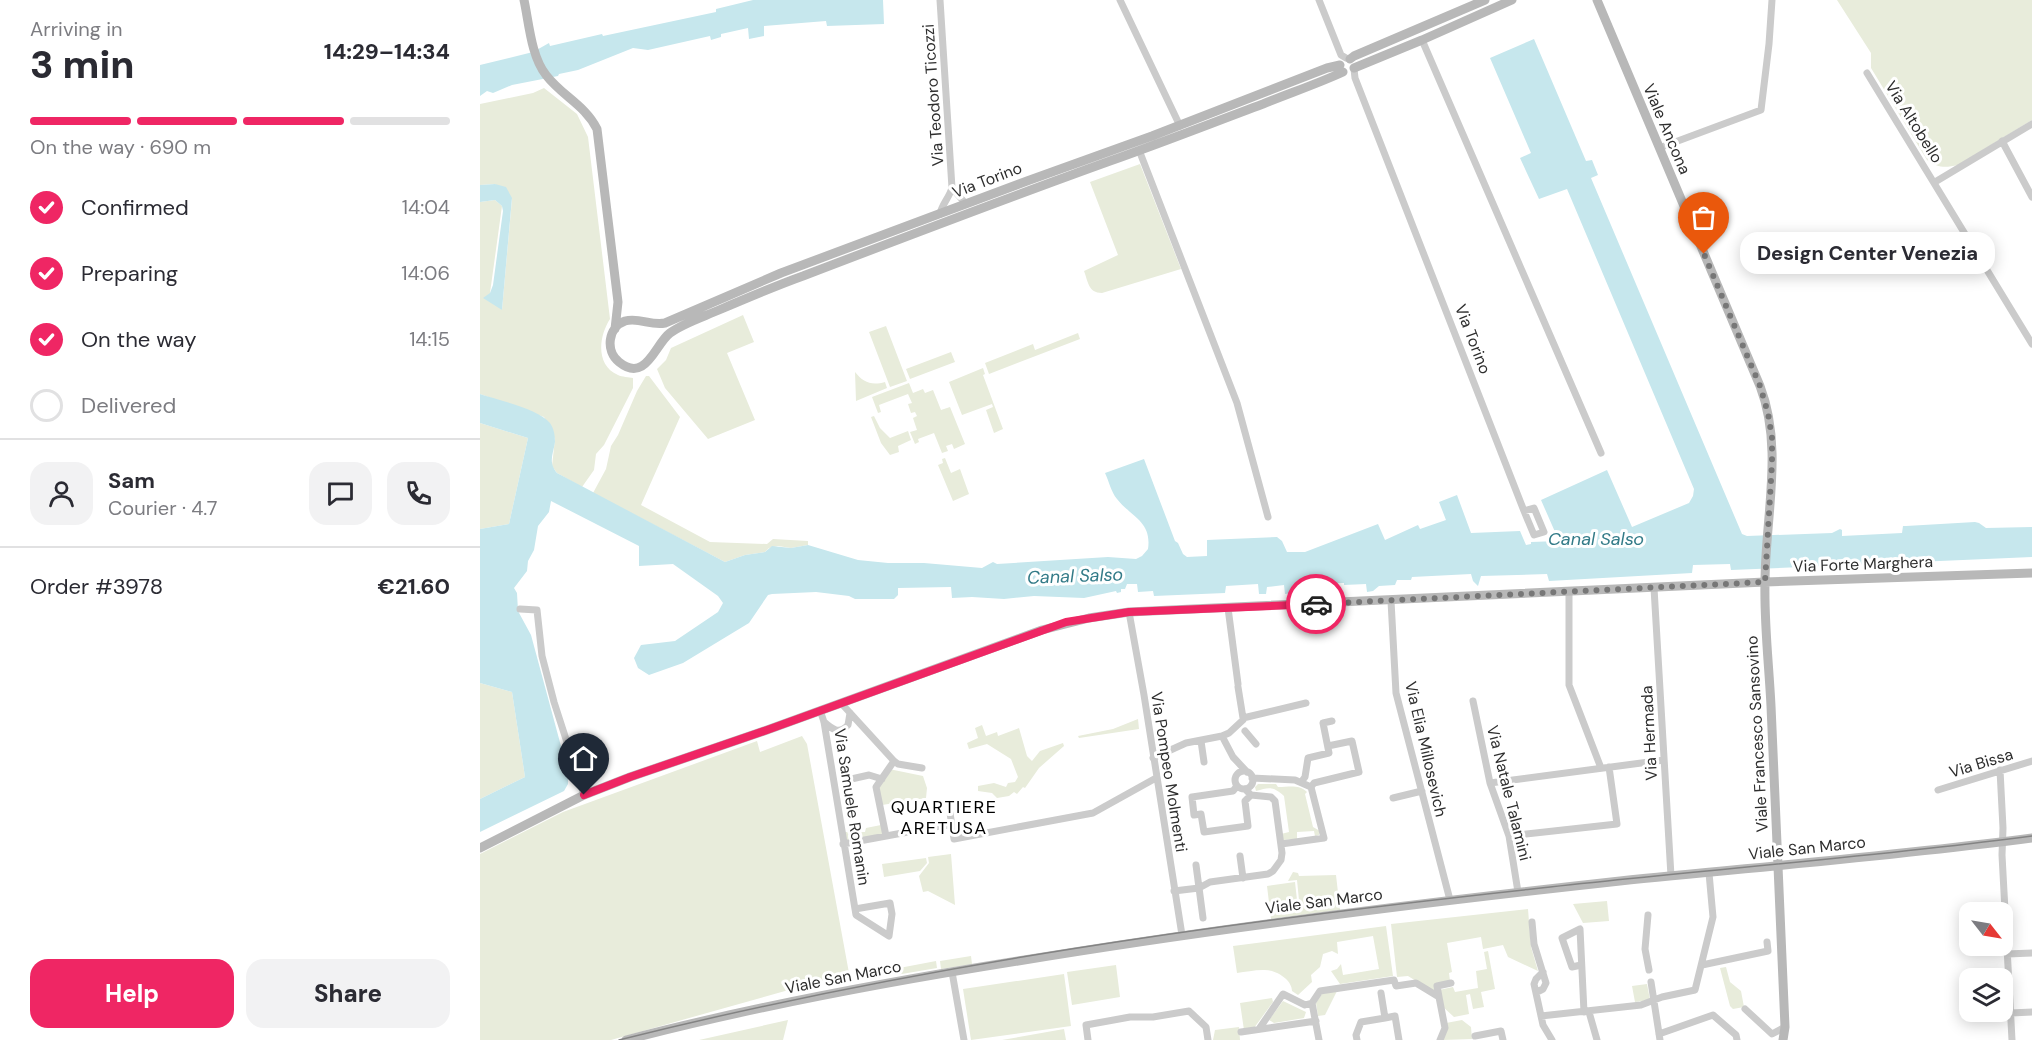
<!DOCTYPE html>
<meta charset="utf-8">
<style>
:root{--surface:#fff;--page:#f2f2f3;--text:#2b2b33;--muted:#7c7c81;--line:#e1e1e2;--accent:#ef2664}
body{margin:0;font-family:"DM Sans",sans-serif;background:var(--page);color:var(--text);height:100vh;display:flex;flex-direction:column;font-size:22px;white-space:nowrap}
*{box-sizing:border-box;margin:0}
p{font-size:20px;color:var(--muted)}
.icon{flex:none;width:33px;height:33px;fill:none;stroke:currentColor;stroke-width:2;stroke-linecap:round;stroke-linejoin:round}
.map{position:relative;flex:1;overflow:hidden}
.drawer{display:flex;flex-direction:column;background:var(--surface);width:480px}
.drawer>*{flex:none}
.needle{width:39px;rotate:121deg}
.buttons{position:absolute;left:1479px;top:902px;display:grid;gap:12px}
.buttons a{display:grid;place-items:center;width:54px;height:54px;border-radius:12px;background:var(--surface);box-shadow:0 3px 15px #0003;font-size:30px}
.pin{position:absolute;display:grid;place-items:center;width:51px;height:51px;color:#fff;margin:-62px -26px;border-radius:50% 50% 50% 0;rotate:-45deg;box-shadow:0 0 6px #0007}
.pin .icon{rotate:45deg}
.courier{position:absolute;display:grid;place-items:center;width:60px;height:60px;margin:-30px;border:4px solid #ef2664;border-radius:50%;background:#fff;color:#222;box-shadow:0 2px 8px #0007}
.bubble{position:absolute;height:42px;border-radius:18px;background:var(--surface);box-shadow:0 3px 15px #0003;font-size:20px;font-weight:800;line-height:42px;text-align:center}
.headline em{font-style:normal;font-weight:800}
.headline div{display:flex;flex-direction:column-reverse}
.headline{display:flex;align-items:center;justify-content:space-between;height:102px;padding:0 30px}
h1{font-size:39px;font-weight:800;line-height:45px}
.bar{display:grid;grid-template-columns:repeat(4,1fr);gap:9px 6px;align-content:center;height:72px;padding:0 30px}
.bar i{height:8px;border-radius:4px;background:var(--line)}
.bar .current{background:var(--accent)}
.bar p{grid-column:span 4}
.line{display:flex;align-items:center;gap:15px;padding:0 30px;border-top:2px solid var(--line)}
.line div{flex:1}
.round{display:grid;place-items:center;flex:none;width:63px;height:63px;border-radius:18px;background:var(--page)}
ol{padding:0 30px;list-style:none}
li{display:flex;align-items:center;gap:18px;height:66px}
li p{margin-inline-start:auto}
li .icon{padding:6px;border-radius:50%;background:var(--accent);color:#fff;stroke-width:4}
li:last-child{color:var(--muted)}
li i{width:33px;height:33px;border:3px solid var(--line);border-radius:50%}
.button{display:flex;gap:12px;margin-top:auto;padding:12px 30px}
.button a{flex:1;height:69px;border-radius:18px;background:var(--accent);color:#fff;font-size:24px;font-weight:800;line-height:69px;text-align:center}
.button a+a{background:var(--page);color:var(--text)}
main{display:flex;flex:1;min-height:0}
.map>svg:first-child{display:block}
.green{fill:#e8ecdb}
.water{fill:#c6e7ed}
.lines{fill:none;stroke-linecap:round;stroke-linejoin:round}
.street{stroke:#cbcbcb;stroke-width:7}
.secondary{stroke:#b8b8b8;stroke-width:9}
.tram{stroke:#838383;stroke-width:1.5}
.done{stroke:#777;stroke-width:6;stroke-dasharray:0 10.8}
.route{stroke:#ef2664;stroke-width:8}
.labels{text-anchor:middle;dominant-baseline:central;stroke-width:6;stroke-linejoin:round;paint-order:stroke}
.street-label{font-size:16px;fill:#2e2e2e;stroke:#fff}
.water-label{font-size:18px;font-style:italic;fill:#337b88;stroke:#fff}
.neighbourhood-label{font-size:18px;letter-spacing:1.5px;fill:#000;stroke:#fff}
</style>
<main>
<section class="drawer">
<div class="headline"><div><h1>3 min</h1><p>Arriving in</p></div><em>14:29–14:34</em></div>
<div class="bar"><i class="current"></i><i class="current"></i><i class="current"></i><i></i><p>On the way · 690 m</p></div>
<ol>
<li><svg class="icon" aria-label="check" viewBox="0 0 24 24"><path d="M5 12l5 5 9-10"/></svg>Confirmed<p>14:04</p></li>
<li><svg class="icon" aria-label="check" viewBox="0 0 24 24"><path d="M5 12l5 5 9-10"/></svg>Preparing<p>14:06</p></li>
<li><svg class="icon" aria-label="check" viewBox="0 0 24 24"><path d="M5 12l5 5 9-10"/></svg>On the way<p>14:15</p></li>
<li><i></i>Delivered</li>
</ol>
<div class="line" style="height:108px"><a class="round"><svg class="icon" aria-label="person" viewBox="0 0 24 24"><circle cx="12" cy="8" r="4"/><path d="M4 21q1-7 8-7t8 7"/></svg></a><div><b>Sam</b><p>Courier · 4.7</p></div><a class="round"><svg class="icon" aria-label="chat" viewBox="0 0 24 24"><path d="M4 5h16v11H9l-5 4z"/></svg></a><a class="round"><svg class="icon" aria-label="phone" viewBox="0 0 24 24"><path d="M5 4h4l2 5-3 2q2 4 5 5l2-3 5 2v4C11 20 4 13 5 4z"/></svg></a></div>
<div class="line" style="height:78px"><div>Order #3978</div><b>€21.60</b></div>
<div class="button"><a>Help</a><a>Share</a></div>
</section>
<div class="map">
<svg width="1552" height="1040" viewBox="0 0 1552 1040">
<rect width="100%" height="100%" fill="#fff"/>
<path class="green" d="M 1357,0 L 1552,0 L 1552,120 L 1478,165 C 1465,168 1458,168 1447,160 L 1391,68 L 1391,53 Z
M 64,88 L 97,114 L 108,137 L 130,319 C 119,336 115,365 138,375 C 142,377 149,377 153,378 L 153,388 L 124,445 L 116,454 L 114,470 L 102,487 L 77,473 L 72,466 L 75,439 L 64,417 L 0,394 L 0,202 L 15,200 L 22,206 L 10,293 L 22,310 L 32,199 L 15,184 L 0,185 L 0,104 L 53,93 Z
M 660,164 L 701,269 L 622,293 C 608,293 608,281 604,271 L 638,255 L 610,182 Z
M 263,315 L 274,342 L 247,353 L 275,420 L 228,439 L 185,388 L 177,369 L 186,360 L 191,348 Z
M 406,326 L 427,381 L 410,387 L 389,332 Z
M 598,333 L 600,339 L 509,374 L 505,363 L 553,344 L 555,350 Z
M 471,352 L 475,362 L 430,379 L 426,369 Z
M 503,368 L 505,374 L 503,375 L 523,429 L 514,433 L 506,410 L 513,407 L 512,404 L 482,415 L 469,382 Z
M 375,372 C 383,382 391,386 405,382 L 407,388 L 376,401 Z
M 166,376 L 169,376 L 200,417 L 161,505 L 230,542 L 287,544 L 293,539 L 328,541 L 328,545 L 311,548 L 298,546 L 289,548 L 285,552 L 265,555 L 245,562 L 113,493 L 126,469 L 131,446 L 138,435 L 157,391 Z
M 429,383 L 433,393 L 443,389 L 445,393 L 453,390 L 461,410 L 470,407 L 485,444 L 474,449 L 472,444 L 466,446 L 468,451 L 462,453 L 454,433 L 438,439 L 439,442 L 435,444 L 430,432 L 437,430 L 433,418 L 437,416 L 435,412 L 431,413 L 428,404 L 432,403 L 428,394 L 399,405 L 401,412 L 398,413 L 392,397 Z
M 394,416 L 400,428 L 410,438 L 428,431 L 431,440 L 418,446 L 419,452 L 410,455 L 401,443 L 391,417 Z
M 0,423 L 48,438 L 29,524 L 0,529 Z
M 465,458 L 471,473 L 480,469 L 489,494 L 473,501 L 458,465 L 463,463 L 462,459 Z
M 0,683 L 32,692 L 45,777 L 0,799 Z
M 658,719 L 659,729 L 599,738 L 598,736 L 633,729 Z
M 502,725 L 506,736 L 517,732 L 518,736 L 539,728 L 547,756 L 552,761 L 560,751 L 583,743 L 584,746 L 559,768 L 545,788 L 543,787 L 537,794 L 534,792 L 529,796 L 517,798 L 512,793 L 498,791 L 498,786 L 514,783 L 526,787 L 528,783 L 535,782 L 538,777 L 531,759 L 507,744 L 489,749 L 487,743 L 498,738 L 495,728 Z
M 322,736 L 327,744 L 369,973 L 131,1040 L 0,1040 L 0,854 L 83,812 L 277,741 L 280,752 Z
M 409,769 L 443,776 L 447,788 L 446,798 L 402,805 L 398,788 Z
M 778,784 L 796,784 L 798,787 C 809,787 819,784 827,792 L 825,794 L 833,827 L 840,831 L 839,835 L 835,836 L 834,831 L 817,832 L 817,839 L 803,840 L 801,834 L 809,832 L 804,796 C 792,785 788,788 776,791 L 775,787 Z
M 401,825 L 403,835 L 365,841 L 363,832 L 385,832 L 386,828 Z
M 471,854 L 475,905 L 448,891 L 443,892 L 439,876 L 449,863 L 448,857 Z
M 446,858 L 447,863 L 440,871 L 404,877 L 402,864 Z
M 813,872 L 818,873 L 819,876 L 856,875 L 860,910 L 791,919 L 787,886 L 815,882 L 817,900 L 819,900 L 817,880 L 808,881 Z
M 1127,901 L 1129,921 L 1103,923 L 1093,904 Z
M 1048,909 L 1051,947 L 1058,971 L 1028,957 L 1023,945 L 1003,949 L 1001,937 L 967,943 L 972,972 L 969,973 L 970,981 L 955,985 L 957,994 L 928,976 L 917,977 L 911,924 Z
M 906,926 L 913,976 L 860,984 L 851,971 L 857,969 L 861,964 L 863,975 L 899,969 L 893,936 L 857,942 L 858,954 L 852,951 L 843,954 L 840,967 L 831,975 L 832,982 L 818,995 L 812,991 C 812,979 794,969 783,970 C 774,970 765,972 757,973 L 753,946 Z
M 1008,951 L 1015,989 L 1001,992 L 1004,1007 L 993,1009 L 990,994 L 986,995 L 989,1014 L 974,1017 L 962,1006 L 959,990 L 973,987 L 975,992 L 998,988 L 996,971 L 1007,969 L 1004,952 Z
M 491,956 L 492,964 L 461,969 L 460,961 Z
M 456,961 L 457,968 L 416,975 L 414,969 Z
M 636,965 L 640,997 L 592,1005 L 587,972 Z
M 1246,967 L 1250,982 L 1261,991 L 1264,1007 L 1253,1009 L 1250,1006 L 1240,968 Z
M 584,974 L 591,1026 L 491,1040 L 483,989 Z
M 1167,984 L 1170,1000 L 1155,1002 L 1152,986 Z
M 857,991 L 845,1015 L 838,1016 L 836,1003 L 842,994 Z
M 792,998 L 793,1002 L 774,1028 L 764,1030 L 760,1003 Z
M 803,1001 L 826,1012 L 824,1018 L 794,1023 L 789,1020 Z
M 308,1020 L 303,1040 L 219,1040 Z
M 982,1020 L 991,1027 L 992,1039 L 963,1040 L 966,1023 Z
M 759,1027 L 760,1040 L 733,1040 L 735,1030 Z
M 584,1029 L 586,1040 L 522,1040 Z"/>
<path class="water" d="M 273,0 L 403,0 L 404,24 L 347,26 L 346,21 L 284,26 L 284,36 L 269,39 L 268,28 L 241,34 L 241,37 L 231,40 L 230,36 L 168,50 L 153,48 L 98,70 L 79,74 L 78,76 L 32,85 L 13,93 L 7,91 L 0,96 L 0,65 L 53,52 L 69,43 L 70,46 L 122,34 L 123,36 L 236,12 L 236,9 Z
M 1054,39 L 1106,161 L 1112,160 L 1118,175 L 1111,178 L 1262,534 L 1267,536 L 1352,533 L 1360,529 L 1362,530 L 1362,536 L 1422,533 L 1423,526 L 1426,526 L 1495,522 L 1499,523 L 1506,528 L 1552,527 L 1552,557 L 1251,570 L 1250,564 L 1213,565 L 1212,573 L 1069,581 L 1067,574 L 1001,576 L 998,586 L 993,581 L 991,574 L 932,577 L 931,580 L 917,580 L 915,585 L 899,586 L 893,591 L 887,592 L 886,584 L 864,585 L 864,583 L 820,584 L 820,592 L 805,594 L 804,585 L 787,587 L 786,594 L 779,594 L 778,584 L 746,586 L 745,593 L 674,596 L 673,591 L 658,592 L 657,584 L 647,584 L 645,589 L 641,589 L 641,592 L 637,593 L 636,591 L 604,598 L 554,596 L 524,599 L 492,597 L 472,598 L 471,587 L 418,588 L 418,595 L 414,599 L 375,599 L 369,596 L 336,592 L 292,594 L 288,595 L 269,623 L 203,663 L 169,675 L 158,668 L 154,658 L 161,645 L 195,641 L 238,612 L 243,603 L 238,596 L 193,564 L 159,566 L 159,546 L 71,501 L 69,512 L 58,526 L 54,550 L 48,561 L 47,571 L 34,588 L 37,593 L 38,611 L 51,635 L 88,772 L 88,784 L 84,791 L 0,832 L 0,799 L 45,777 L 32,692 L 0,683 L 0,529 L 29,524 L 48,438 L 0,423 L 0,394 C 18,400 59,409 70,423 C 74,429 75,435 75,442 C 73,455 68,462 77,473 L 245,562 L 265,555 L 285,552 L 292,546 L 311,548 L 328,545 L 378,560 L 408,563 L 444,563 L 502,568 L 513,562 L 517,564 L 628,557 L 656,559 L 662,556 L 668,549 C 672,521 651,517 637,499 C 631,492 629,481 625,473 L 664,459 L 695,541 L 698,543 L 703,554 L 707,557 L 727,556 L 727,540 L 797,537 L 802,541 L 807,552 L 825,552 L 898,524 L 905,540 L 938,525 L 940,529 L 966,520 L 959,502 L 977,495 L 991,533 L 1040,531 L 1046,545 L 1051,544 L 1051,542 L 1079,541 L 1061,500 L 1127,470 L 1152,527 L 1209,503 L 1213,496 L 1214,489 L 1087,189 L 1059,199 L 1040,158 L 1051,153 L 1010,58 Z
M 15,184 L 26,187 L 32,198 L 22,310 L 3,298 L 10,293 L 13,285 L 23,211 L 22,206 L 15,200 L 0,202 L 0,185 Z"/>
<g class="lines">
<path class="street" d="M 640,0 L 700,126
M 839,0 L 861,55 L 866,58
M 942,40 L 1121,453
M 874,69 L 875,78 L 1044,511 L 1054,535 L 1064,532 L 1054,508 L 1044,511
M 1387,73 L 1552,344
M 1522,141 L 1552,197
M 1179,148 L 1281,110 L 1289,44 L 1292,0
M 659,150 L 757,403 L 788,517
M 1455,182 L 1552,124
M 472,188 L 486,204
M 460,214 C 462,204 469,198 472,188 L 460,0
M 1174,588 L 1191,876
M 1089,592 L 1089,685 L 1121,768
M 911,601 L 916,693 L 970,900
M 748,608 L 758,684
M 40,609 L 57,610 L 62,656 L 74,702 L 104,795
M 649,612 L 664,695 L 702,935
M 758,687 L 763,718
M 993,701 L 1010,783 L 1029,836 L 1038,892
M 361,703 L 414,761 L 418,764 L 442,768
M 340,710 L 344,722 L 376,915 L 409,936 L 412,914 L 410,903 L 375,909
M 344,722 C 352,729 359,735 368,725 L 370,713
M 765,731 L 776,744
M 742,736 L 753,757 L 767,772
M 721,741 L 724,762
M 673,758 L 706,743 L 742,736 L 749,733 L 763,720 L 763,718 L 826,703
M 1520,770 L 1523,828 L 1522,855 L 1532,1040
M755 780a9 9 0 1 1 18 0a9 9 0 1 1-18 0Z
M 772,778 L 815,780 L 831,787 L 844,838 L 801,844
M 367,780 L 389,775 L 402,779
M 822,781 L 825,777 L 828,758 L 849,753 L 843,723 L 852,721
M 1010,783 L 1184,760
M 757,786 L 753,791 L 712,797 L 714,815 L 721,814 L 724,832 L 768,826 L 765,801 L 771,795
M 831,787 L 834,783 L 879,772 L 872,741 L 848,746
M 1458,790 L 1552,761
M 913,798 L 942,791
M 470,813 L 474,839 L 613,813 L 676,778
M 406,836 L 396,787 L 414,761
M 1029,836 L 1137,824 L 1129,767
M 363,844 L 471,824
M 760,856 L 763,878
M 716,865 L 723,918
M 694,891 L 719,888 L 730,882 L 788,874 L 793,871 L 801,860 L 802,853 L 795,801 L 791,797 L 771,795 L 765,789
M 1168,915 L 1165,949 L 1169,970
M 1052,922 L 1054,944 L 1066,983 L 1063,989 L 1057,992
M 1527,954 L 1552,953
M 1101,965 L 1092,967 L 1082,938 L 1100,929 L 1104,1012
M 1222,965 L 1288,951 L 1287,942
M 472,972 L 484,1040
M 1063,972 L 1056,979 L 1054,984 L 1063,1025 L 1072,1040
M 1171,982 L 1180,1040
M 901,993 L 905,1018 L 915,1016 L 919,1040
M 959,997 L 957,986 L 971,983
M 1265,1009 L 1292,1034 L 1305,1027
M 1109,1012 L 1117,1040
M 1531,1013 L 1552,1012
M 1061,1016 L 1161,1005 L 1182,997 L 1215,990 L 1233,917 L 1229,873
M 779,1029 L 803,994 L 825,1005 L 832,1003
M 761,1032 L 836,1021
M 1179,1034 L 1233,1015 L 1256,1035 L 1257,1040
M 995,1036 L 1021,1031 L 1023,1040
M 608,1040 L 606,1025 L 650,1017 L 673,1017 L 709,1011 L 726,1027 L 728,1040
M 839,1040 L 832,1003 L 840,991 L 914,980 L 916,986 L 936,983 L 959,997 L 965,1028 L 960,1040
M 877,1040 L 876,1035 L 881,1022 L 905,1018"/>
<path class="secondary" d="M 44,0 C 49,23 51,56 66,75 C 82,96 105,105 117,129 L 138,302 L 135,329
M 1117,0 L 1280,386 C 1304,448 1285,518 1285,583 C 1284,624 1289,665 1291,706 C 1296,813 1300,920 1305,1027 L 1303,1040
M 870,59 L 874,56 L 1005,0
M 860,65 L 847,68 L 672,136 L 547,181 L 301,273 L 185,323 C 171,326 159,317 145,321 C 128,327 125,351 139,362 C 166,384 175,344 190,333 C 204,323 223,317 239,310 C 267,298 295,286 323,276 C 425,237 527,198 630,161 C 681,143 732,123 783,104 C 810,93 837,84 863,72
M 874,68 L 942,40 L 1032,0
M 0,848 L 104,795 L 150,777 L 287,730 L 562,630 L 609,618 L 649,612 L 1285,582 L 1552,573
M 146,1040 C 275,1006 406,982 538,961 C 738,928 939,903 1140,881 C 1277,867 1415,856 1552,838"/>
<path class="tram" d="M 139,1040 C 438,965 746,922 1052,889 C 1219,870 1386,858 1552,836"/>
</g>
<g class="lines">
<path class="done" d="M 836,604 L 1285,582 L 1292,463 L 1292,438 L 1288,413 L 1280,386 L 1224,254"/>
<path class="route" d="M 104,795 L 150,777 L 287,730 L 586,622 L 649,612 L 836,604"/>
</g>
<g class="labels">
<g class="street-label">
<text transform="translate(453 95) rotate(-94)">Via Teodoro Ticozzi</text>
<text transform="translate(1434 122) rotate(58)">Via Altobello</text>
<text transform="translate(1187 129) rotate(67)">Viale Ancona</text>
<text transform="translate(507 180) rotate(-21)">Via Torino</text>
<text transform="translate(993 339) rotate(69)">Via Torino</text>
<text transform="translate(1383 564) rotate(-2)">Via Forte Marghera</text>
<text transform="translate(1169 733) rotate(-93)">Via Hermada</text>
<text transform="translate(1277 734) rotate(-93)">Viale Francesco Sansovino</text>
<text transform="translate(946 749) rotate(77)">Via Elia Millosevich</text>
<text transform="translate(1501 763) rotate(-17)">Via Bissa</text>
<text transform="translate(689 772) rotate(81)">Via Pompeo Molmenti</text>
<text transform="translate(1029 793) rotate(76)">Via Natale Talamini</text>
<text transform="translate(372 807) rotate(81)">Via Samuele Romanin</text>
<text transform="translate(1327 848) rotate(-6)">Viale San Marco</text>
<text transform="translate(844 901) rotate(-7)">Viale San Marco</text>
<text transform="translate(363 977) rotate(-11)">Viale San Marco</text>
</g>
<g class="water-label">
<text x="1116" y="539">Canal Salso</text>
<text transform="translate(595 576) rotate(-2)">Canal Salso</text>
</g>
<g class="neighbourhood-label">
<text x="464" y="807">QUARTIERE<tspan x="464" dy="21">ARETUSA</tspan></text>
</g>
</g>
</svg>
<div class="buttons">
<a><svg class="needle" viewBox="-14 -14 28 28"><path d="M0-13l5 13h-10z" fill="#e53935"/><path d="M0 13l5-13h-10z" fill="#7c7c81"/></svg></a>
<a><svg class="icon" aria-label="layers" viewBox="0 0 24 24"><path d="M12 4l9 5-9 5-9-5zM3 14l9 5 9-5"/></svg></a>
</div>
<div class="pin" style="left:1224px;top:254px;background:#ea580c"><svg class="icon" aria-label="bag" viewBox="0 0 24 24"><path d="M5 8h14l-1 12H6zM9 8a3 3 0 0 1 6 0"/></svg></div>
<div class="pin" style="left:104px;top:795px;background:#1f2937"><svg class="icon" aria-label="home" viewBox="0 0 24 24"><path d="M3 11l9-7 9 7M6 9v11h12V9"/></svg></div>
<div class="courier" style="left:836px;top:604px"><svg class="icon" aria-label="car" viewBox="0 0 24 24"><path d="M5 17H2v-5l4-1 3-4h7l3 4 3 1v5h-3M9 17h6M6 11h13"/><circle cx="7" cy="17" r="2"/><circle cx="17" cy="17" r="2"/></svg></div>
<div class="bubble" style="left:1260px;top:232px;width:255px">Design Center Venezia</div>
</div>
</main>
